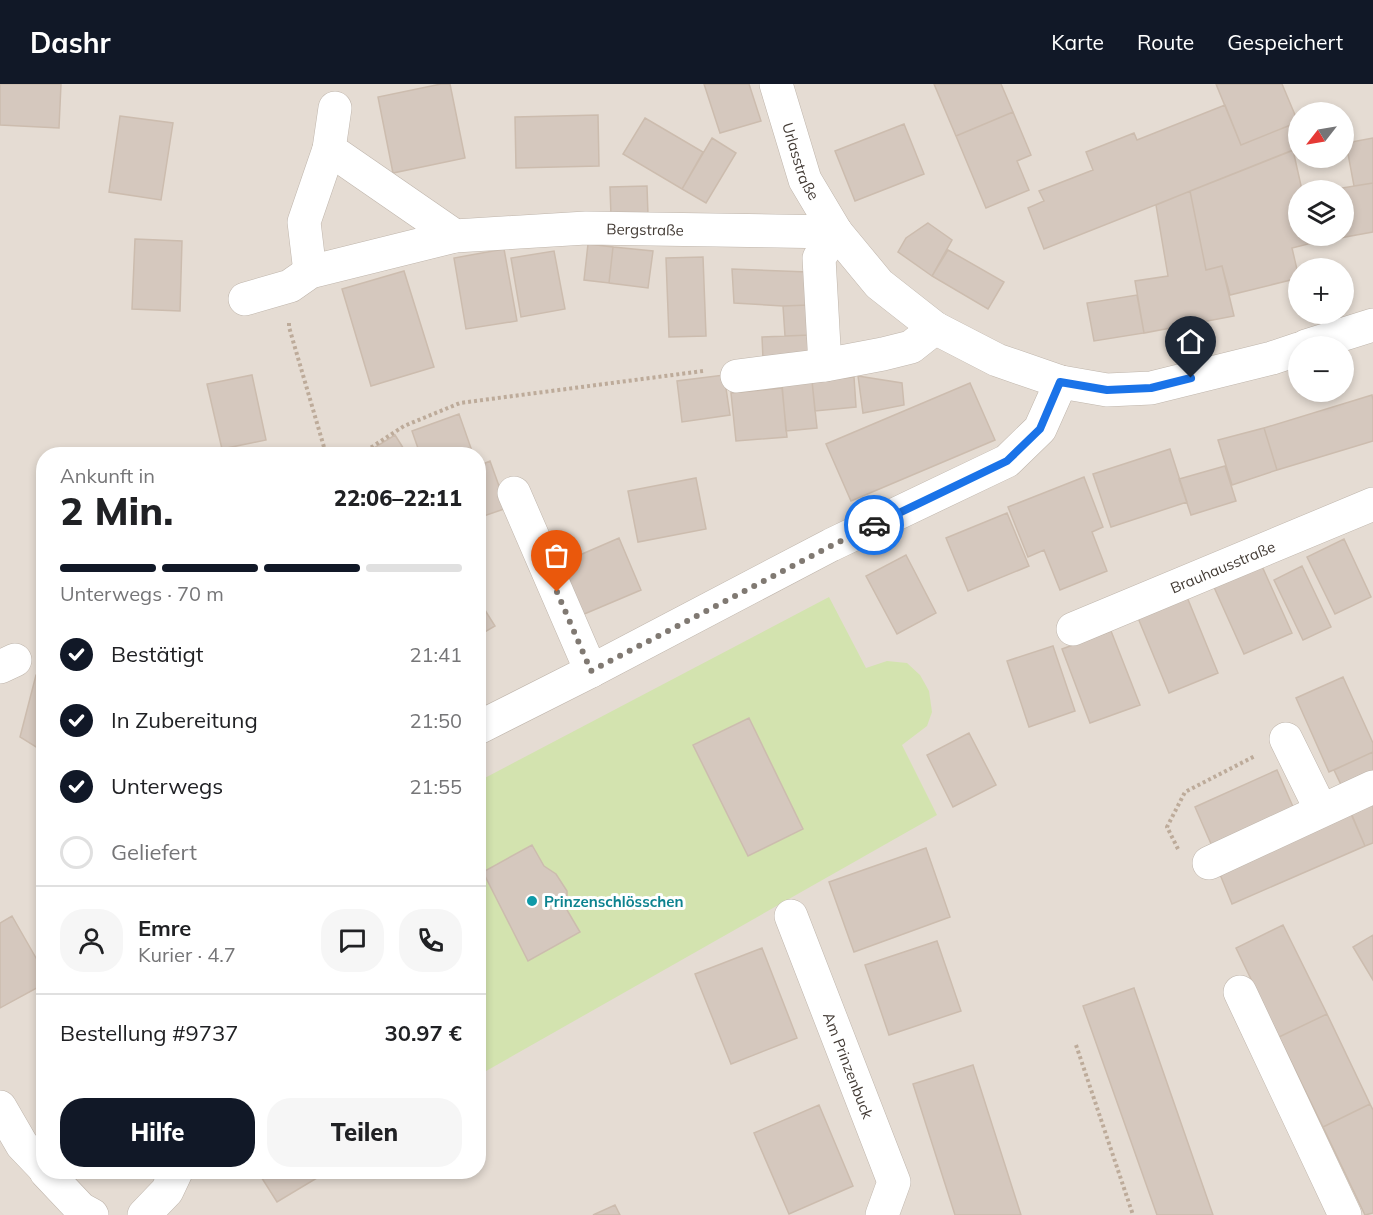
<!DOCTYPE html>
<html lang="de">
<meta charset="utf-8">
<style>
:root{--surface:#fff;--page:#f6f6f6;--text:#202124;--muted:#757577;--line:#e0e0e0;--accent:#111827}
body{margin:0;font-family:Mulish,sans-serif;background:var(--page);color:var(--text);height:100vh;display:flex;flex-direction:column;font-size:22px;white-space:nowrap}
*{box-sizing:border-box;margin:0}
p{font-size:20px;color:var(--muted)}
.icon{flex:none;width:33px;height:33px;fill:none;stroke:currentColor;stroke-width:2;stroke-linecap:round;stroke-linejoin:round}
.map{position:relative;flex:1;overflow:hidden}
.details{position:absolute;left:36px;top:363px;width:450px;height:732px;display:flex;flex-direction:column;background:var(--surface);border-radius:24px;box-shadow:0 3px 9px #0003}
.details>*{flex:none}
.needle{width:39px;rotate:239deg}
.tools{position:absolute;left:1288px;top:18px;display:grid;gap:12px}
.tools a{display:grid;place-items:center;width:66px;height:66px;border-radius:50%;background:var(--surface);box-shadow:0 3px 9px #0003;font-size:30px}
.pin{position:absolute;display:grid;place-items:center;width:51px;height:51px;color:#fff;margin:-62px -26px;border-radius:50% 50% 50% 0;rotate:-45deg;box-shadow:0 0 6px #0007}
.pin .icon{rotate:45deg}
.courier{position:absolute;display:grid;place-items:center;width:60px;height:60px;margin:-30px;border:4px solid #1a73e8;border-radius:50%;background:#fff;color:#222;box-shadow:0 2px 8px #0007}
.headline em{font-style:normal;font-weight:800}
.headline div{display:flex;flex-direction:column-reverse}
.headline{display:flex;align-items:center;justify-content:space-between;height:102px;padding:0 24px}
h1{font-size:39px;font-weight:800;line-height:45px}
.bar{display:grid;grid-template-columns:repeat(4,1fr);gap:9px 6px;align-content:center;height:72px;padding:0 24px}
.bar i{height:8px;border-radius:4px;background:var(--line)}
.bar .selected{background:var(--accent)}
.bar p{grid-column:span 4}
.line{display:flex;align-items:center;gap:15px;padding:0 24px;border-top:2px solid var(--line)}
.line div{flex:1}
.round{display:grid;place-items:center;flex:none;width:63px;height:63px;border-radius:24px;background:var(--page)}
ol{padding:0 24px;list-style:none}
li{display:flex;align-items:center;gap:18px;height:66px}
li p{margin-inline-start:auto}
li .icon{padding:6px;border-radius:50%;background:var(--accent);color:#fff;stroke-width:4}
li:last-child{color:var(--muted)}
li i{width:33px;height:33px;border:3px solid var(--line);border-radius:50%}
.cta{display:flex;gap:12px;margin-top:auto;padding:12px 24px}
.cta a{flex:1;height:69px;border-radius:24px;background:var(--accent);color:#fff;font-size:24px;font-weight:800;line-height:69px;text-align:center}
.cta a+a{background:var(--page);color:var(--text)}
header{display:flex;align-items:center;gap:36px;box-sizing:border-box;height:84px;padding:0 30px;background:var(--accent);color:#fff}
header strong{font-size:28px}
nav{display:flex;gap:33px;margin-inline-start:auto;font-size:21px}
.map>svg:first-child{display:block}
.residential{fill:#e5dcd3;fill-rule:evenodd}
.green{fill:#d3e3af}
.building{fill:#d5c8be;stroke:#ccbcae;stroke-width:1.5}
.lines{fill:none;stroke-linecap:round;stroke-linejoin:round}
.minor-casing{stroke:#bfb5ab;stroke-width:34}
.path{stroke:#bdab9a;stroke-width:4;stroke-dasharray:3 3;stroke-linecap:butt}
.minor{stroke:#fff;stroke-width:33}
.done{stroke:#807972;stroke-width:6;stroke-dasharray:0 10.8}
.route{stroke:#1a73e8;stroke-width:8}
.culture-dot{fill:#0f9aa8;stroke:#fff;stroke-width:2}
.labels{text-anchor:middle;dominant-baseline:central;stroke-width:6;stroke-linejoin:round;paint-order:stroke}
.street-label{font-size:15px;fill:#433b35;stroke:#fff}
.culture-label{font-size:15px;font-weight:bold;fill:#0d838f;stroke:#fff;text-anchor:start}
</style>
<header>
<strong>Dashr</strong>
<nav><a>Karte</a><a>Route</a><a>Gespeichert</a></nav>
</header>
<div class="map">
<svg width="1373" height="1131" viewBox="0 0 1373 1131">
<rect width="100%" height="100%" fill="#f1ebe4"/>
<path class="residential" d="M 0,0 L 1373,0 L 1373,1131 L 0,1131 ZM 1299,28 L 1344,28 L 1344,74 L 1299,74 ZM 1299,106 L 1344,106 L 1344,152 L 1299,152 ZM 1299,184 L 1344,184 L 1344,230 L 1299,230 ZM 1299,262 L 1344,262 L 1344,308 L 1299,308 ZM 44,370 L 478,370 L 478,1088 L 44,1088 Z"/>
<path class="green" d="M 829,513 L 866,584 L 887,577 L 907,579 L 920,591 L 929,607 L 932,628 L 927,642 L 902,661 L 937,731 L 479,991 L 479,697 Z"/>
<path class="building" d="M 0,0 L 61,0 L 59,44 L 0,41 Z
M 441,0 L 450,0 L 465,74 L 393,89 L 378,13 Z
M 704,0 L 749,0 L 761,37 L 720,49 Z
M 934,0 L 1001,0 L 1013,28 L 956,52 Z
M 1216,0 L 1282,0 L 1298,38 L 1241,61 Z
M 1225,21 L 1241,61 L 1298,38 L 1299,64 L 1044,165 L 1028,124 L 1044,117 L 1039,107 L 1093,86 L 1086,68 L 1134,49 L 1137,56 Z
M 1013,28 L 1031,71 L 1017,77 L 1029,106 L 986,124 L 956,52 Z
M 598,31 L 599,82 L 516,84 L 515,33 Z
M 120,32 L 173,39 L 161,116 L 109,108 Z
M 645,34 L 703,68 L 682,105 L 623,70 Z
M 904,40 L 924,90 L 855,117 L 835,67 Z
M 712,54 L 736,69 L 706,119 L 682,105 Z
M 1373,54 L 1373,99 L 1354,102 L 1346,59 Z
M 1293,66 L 1302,106 L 1299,106 L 1299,152 L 1311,152 L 1312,159 L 1292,164 L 1299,194 L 1230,211 L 1222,182 L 1206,186 L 1190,107 Z
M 1373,99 L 1373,148 L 1312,159 L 1311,152 L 1344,152 L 1344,106 L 1330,106 Z
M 647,102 L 648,131 L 611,132 L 610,103 Z
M 1190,107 L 1206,186 L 1222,182 L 1234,232 L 1144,249 L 1135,197 L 1168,192 L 1156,121 Z
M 928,139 L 952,156 L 932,192 L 898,168 L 906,154 Z
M 135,155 L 182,157 L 180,227 L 132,225 Z
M 588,160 L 613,163 L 609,199 L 584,196 Z
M 613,163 L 653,167 L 648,204 L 609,199 Z
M 504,165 L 517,237 L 466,245 L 454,174 Z
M 948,166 L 1004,198 L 988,225 L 932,192 Z
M 554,167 L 565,225 L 521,233 L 511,174 Z
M 703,173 L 706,252 L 669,253 L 666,174 Z
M 732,185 L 808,188 L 809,221 L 783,222 L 734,219 Z
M 404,187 L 434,283 L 371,302 L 342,205 Z
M 1137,211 L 1144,249 L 1094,257 L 1087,219 Z
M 809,221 L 811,251 L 785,252 L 783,222 Z
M 811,251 L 812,272 L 763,275 L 762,253 Z
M 252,291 L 266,356 L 222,365 L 207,300 Z
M 724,291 L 730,331 L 682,338 L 677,297 Z
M 858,292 L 902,299 L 904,321 L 863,329 Z
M 854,293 L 856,323 L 815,327 L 812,297 Z
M 812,297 L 817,344 L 786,347 L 782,300 Z
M 970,299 L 995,356 L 851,417 L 826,360 Z
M 782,304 L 787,353 L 736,357 L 731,309 Z
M 1372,311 L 1373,316 L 1373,357 L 1277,386 L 1264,344 Z
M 459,330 L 473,370 L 420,370 L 412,347 Z
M 1264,344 L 1277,386 L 1232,401 L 1218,356 Z
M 395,351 L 407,370 L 364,370 Z
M 1170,365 L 1187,418 L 1111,443 L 1093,390 Z
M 490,377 L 507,424 L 478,434 L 478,382 Z
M 1225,382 L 1236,417 L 1191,431 L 1179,395 Z
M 1084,393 L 1103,443 L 1092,448 L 1107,487 L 1060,506 L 1044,466 L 1028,473 L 1008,423 Z
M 696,394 L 706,445 L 638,458 L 628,407 Z
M 1007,429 L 1029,482 L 968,507 L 946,454 Z
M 619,454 L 641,506 L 582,531 L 559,480 Z
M 1344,455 L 1371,513 L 1335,530 L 1307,473 Z
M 906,471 L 936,529 L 897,550 L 866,492 Z
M 1261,480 L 1292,549 L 1244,570 L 1213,501 Z
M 1302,482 L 1331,543 L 1303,556 L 1274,496 Z
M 1187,513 L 1218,589 L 1169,609 L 1138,534 Z
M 478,515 L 495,542 L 478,552 Z
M 1111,547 L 1140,621 L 1090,639 L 1062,565 Z
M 1053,562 L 1075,627 L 1029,643 L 1007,577 Z
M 44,588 L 44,668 L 20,653 L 36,591 Z
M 1343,593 L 1373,659 L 1373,668 L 1329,688 L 1296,614 Z
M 749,634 L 803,745 L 748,772 L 693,661 Z
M 969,649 L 996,701 L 953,723 L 927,671 Z
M 1373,668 L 1373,697 L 1345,709 L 1334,686 Z
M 1277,686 L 1294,725 L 1212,762 L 1195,723 Z
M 1373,714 L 1373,759 L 1365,762 L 1349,724 Z
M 1351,730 L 1365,762 L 1232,820 L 1219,788 Z
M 532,761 L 544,782 L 556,790 L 567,807 L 567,826 L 580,848 L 528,877 L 483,788 Z
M 926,764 L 950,833 L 854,868 L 829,798 Z
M 12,832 L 44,888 L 44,900 L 0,924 L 0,839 Z
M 1283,841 L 1327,930 L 1279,953 L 1236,864 Z
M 1373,851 L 1373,896 L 1353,863 Z
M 937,857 L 961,927 L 889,951 L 865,881 Z
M 762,864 L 797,954 L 731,980 L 695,890 Z
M 1134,904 L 1213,1131 L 1157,1131 L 1083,922 Z
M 1327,930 L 1370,1020 L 1323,1043 L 1279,953 Z
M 973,981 L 1021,1131 L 955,1131 L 913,1000 Z
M 1370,1020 L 1373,1026 L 1373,1129 L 1365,1131 L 1323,1043 Z
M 819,1021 L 853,1102 L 789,1130 L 754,1049 Z
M 258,1088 L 327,1088 L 277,1118 Z
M 615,1121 L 620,1131 L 593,1131 Z"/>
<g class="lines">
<defs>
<g id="minor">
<path id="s1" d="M 776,0 L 805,96 L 836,148 L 879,200 L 935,244 L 997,276 L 1061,298 L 1107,306 L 1151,304 L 1272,274 L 1299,265"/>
<path d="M 329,65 L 455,152"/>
<path d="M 310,188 L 304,138 L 329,65 L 335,24"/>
<path id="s2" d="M 245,215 L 290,202 L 310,188 L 455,152 L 586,144 L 836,148"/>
<path d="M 1306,262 L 1373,241"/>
<path d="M 825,281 L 819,174 L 836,148"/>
<path d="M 737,292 L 825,281 L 883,270 L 911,263 L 935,244"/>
<path d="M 514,409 L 591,587"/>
<path id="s3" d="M 1073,545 L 1373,420"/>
<path d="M 0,583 L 15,576"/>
<path d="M 478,644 L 591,587 L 831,461 L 1007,377 L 1040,345 L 1061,298"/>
<path d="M 1286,655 L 1321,726"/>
<path d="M 1209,779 L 1373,703"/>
<path id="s4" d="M 791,832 L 894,1098 L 882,1131"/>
<path d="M 1240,908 L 1345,1131"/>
<path d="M 0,1023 L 22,1061 L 44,1084"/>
<path d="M 46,1088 L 81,1125 L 92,1131"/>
<path d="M 144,1131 L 167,1107 L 176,1088"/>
</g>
</defs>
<use href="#minor" class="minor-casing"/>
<path class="path" d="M 289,239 L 289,243 L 326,370
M 361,370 L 404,342 L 460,319 L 703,287
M 1178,765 L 1167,743 L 1185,708 L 1255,672
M 1076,961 L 1133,1131"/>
<use href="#minor" class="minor"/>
</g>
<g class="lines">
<path class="done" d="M 557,508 L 591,587 L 831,462 L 874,441"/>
<path class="route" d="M 874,441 L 1007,377 L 1040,345 L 1060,298 L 1107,306 L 1151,304 L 1191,294"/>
</g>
<circle class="culture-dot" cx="532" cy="817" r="6"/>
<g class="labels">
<g class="street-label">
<text stroke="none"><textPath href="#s1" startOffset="81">Urlasstraße</textPath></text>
<text stroke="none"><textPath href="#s2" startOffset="411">Bergstraße</textPath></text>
<text stroke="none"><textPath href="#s3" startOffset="162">Brauhausstraße</textPath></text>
<text stroke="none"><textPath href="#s4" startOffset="160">Am Prinzenbuck</textPath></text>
</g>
<g class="culture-label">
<text x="544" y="817">Prinzenschlösschen</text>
</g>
</g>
</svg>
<div class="tools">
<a><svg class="needle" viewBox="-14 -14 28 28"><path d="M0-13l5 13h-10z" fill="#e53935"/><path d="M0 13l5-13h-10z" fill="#757577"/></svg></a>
<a><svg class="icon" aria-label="layers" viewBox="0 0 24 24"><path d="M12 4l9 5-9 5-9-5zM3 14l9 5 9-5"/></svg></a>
<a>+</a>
<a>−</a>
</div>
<div class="pin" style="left:557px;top:508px;background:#ea580c"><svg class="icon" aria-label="bag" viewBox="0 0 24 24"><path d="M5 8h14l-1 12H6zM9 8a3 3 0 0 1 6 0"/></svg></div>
<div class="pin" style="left:1191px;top:294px;background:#1f2937"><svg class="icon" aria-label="home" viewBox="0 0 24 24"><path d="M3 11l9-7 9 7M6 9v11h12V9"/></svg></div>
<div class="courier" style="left:874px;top:441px"><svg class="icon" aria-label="car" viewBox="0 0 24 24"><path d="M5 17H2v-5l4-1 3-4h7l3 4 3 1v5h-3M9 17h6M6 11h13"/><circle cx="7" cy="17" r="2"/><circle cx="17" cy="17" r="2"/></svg></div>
<section class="details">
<div class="headline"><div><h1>2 Min.</h1><p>Ankunft in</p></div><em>22:06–22:11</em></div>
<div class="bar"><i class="selected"></i><i class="selected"></i><i class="selected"></i><i></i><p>Unterwegs · 70 m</p></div>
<ol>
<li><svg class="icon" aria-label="check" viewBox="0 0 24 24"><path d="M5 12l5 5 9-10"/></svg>Bestätigt<p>21:41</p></li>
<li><svg class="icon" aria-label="check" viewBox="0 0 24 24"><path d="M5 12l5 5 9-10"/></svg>In Zubereitung<p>21:50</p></li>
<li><svg class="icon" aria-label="check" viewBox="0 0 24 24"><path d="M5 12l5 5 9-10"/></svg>Unterwegs<p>21:55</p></li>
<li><i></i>Geliefert</li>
</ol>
<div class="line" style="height:108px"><a class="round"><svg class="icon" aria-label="person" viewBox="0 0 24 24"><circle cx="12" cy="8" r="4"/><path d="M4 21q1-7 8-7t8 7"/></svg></a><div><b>Emre</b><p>Kurier · 4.7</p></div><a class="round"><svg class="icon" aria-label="chat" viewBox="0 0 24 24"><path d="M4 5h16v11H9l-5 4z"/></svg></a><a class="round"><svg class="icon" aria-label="phone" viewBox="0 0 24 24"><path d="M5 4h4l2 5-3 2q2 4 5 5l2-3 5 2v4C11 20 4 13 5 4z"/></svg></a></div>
<div class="line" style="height:78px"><div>Bestellung #9737</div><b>30.97 €</b></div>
<div class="cta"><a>Hilfe</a><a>Teilen</a></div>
</section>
</div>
